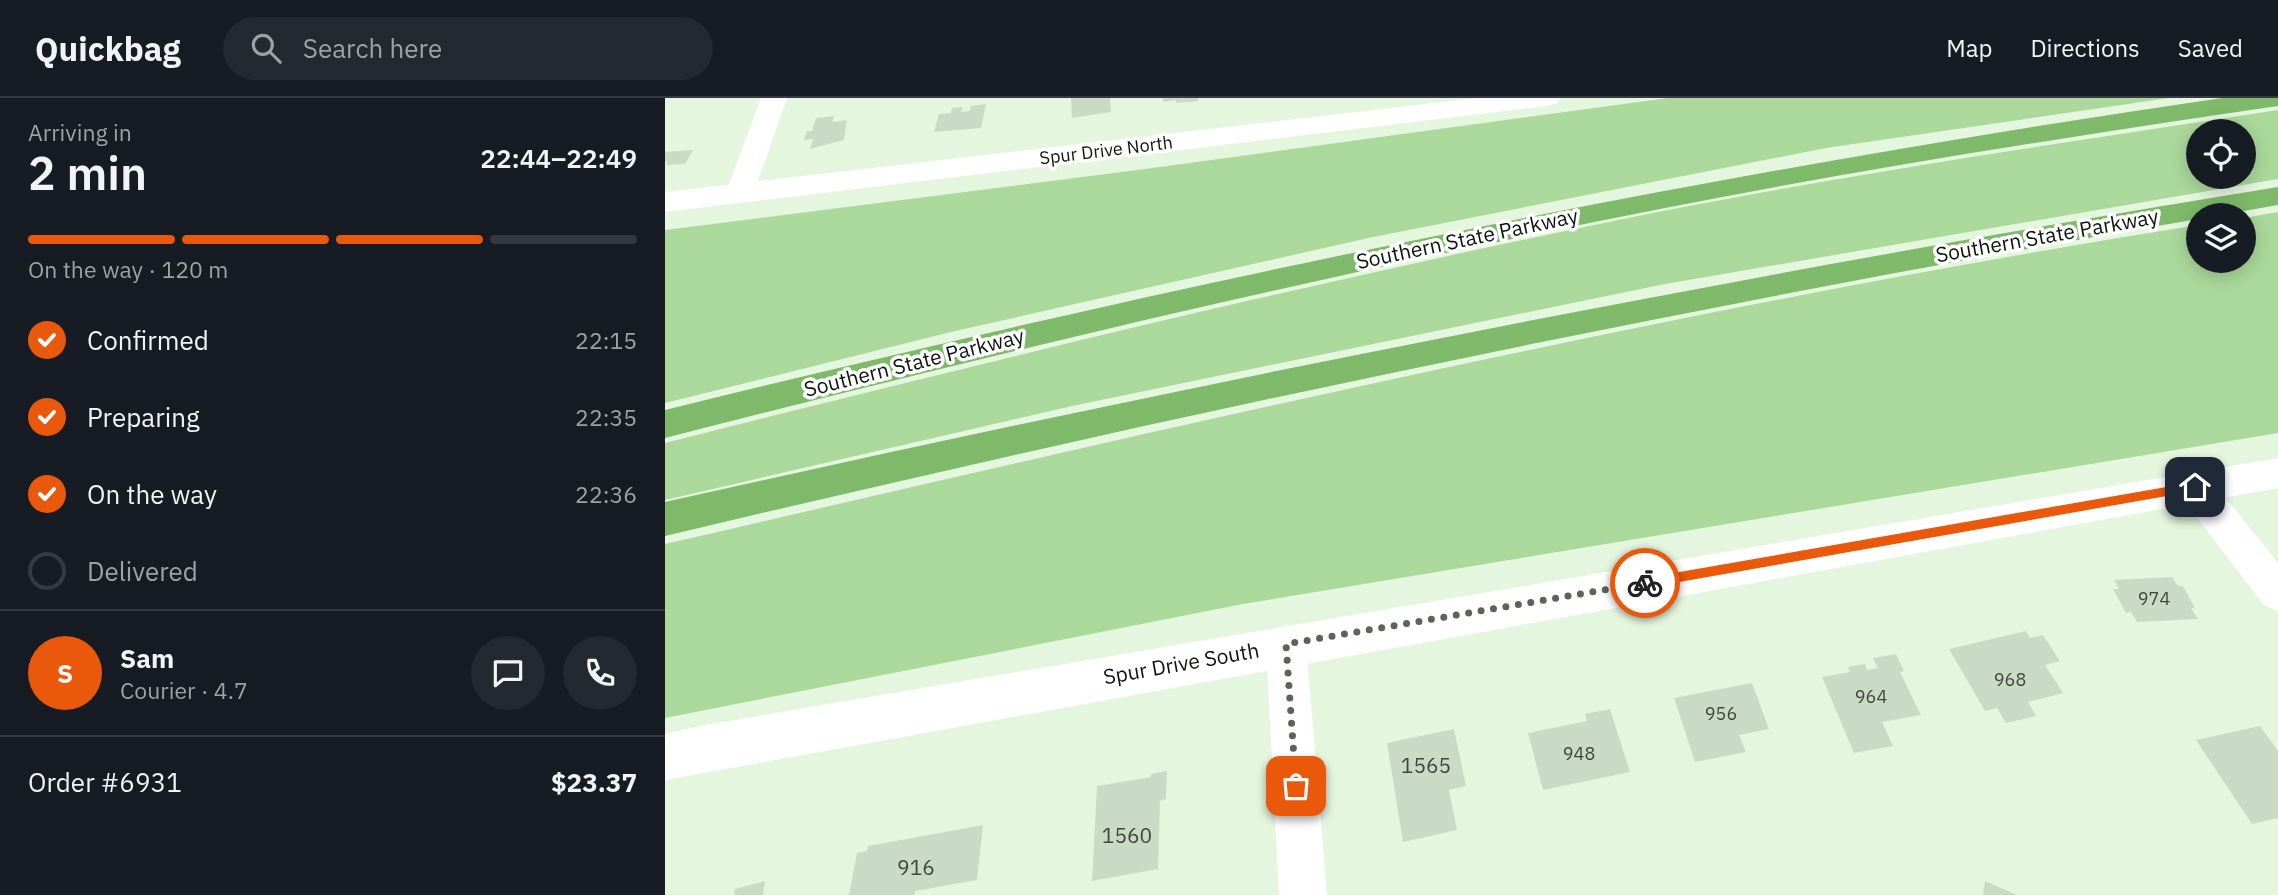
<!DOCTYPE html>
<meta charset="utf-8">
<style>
:root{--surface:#171b24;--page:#242831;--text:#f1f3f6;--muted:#9ea1a6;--line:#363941;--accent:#ea580c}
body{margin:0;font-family:"IBM Plex Sans",sans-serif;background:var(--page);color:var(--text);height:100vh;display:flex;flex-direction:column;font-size:26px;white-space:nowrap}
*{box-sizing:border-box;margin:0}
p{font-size:23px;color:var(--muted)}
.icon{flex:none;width:38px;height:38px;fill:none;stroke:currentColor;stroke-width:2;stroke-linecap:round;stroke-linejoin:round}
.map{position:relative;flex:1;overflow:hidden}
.sheet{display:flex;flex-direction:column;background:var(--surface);width:665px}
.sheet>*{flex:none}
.buttons{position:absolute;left:1521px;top:21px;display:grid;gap:14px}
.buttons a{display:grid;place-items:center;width:70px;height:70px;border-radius:50%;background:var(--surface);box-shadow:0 4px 18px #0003;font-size:35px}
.pin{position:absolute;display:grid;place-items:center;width:60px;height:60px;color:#fff;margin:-30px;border-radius:14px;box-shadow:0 4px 10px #0006}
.courier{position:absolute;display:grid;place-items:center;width:70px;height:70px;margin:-35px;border:5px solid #ea580c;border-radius:50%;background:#fff;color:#222;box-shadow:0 2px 9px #0007}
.headline em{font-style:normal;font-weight:600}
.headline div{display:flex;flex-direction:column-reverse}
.headline{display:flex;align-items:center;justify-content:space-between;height:119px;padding:0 28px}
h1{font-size:46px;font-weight:600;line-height:52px}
.bar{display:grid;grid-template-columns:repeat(4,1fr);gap:10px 7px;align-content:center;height:84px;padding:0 28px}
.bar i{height:9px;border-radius:5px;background:var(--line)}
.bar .current{background:var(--accent)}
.bar p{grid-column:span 4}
.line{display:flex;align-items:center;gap:18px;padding:0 28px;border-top:2px solid var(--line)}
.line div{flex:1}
.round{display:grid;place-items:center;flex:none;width:74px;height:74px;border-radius:37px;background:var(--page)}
ol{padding:0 28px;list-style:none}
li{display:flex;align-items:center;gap:21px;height:77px}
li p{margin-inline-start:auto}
li .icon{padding:7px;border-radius:50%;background:var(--accent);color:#fff;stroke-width:4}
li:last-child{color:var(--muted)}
li i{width:38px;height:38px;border:4px solid var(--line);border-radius:50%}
header{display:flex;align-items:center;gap:42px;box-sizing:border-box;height:98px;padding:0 35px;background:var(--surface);border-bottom:2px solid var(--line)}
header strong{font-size:33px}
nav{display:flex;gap:38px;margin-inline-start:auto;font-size:24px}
.search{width:490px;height:63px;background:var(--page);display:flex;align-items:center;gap:18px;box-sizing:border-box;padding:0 24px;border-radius:38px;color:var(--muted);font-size:26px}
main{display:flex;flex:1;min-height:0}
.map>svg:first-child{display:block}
.green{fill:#aad99b;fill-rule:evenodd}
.building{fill:#cadbc5}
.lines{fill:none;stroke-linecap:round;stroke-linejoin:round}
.minor{fill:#fff;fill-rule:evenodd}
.tertiary{fill:#fff;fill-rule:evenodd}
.motorway{fill:#7eba6a;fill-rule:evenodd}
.route{fill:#ea580c}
.done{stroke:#5a6457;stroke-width:7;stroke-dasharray:0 12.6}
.labels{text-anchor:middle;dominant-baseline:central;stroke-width:7;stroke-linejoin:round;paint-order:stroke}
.far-street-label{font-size:18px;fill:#0f150e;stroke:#fff}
.number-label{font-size:18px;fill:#3e463c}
.street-label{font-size:21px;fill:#0f150e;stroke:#fff}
.near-number-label{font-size:21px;fill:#3e463c}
</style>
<header>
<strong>Quickbag</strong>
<div class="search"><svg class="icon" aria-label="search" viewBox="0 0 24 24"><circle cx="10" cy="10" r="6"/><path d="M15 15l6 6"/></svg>Search here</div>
<nav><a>Map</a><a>Directions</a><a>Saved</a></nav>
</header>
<main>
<section class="sheet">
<div class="headline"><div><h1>2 min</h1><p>Arriving in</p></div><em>22:44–22:49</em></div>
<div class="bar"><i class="current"></i><i class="current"></i><i class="current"></i><i></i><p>On the way · 120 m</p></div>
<ol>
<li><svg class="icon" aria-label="check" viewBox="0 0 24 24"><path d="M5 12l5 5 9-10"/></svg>Confirmed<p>22:15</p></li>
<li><svg class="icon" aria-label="check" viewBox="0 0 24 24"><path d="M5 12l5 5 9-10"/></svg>Preparing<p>22:35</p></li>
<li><svg class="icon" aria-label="check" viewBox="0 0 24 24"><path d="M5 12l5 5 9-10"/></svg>On the way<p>22:36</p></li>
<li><i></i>Delivered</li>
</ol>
<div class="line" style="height:126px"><b class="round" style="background:var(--accent);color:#fff">S</b><div><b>Sam</b><p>Courier · 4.7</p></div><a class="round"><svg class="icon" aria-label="chat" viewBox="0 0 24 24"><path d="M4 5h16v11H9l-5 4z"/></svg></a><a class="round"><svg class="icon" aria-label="phone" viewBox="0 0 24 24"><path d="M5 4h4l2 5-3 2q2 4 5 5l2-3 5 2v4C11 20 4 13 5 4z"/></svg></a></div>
<div class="line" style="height:91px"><div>Order #6931</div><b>$23.37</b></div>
</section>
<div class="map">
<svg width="1613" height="797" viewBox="0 0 1613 797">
<rect width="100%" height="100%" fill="#e5f6df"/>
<path class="green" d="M 1003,0 L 1504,0 L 1161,50 L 708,139 L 286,234 L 0,305 L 0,132 L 480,71 Z
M 1613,12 L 1613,81 L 1000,186 L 407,308 L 0,402 L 0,345 C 321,264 643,185 968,119 C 1181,76 1397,45 1613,12 ZM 1533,33 L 1578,33 L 1578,79 L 1533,79 Z
M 1613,114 L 1613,335 L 578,506 L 0,620 L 0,446 C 508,329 1018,209 1533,127 L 1533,163 L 1578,163 L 1579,120 Z"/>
<path class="building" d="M 406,0 L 445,0 L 446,14 L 407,20 Z
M 498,0 L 533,0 L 533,3 L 511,5 L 511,2 L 498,4 Z
M 321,6 L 316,30 L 269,34 L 274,16 L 286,15 L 287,10 L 298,9 L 296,14 L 305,13 L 306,8 Z
M 169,18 L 167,24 L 182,22 L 179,42 L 145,51 L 148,41 L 139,42 L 142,33 L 147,33 L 151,20 Z
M 28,52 L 20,66 L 1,67 L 3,64 L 0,64 L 0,54 Z
M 1507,479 L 1513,488 L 1518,488 L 1530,510 L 1526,510 L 1533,521 L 1472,524 L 1466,514 L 1461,515 L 1448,491 L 1454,491 L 1449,482 Z
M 1361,533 L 1365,540 L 1378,537 L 1395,563 L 1380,567 L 1398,595 L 1363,604 L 1371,618 L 1341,625 L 1332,610 L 1320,613 L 1284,551 Z
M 1231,556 L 1239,573 L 1235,574 L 1256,617 L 1217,624 L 1228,648 L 1189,655 L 1157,579 L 1185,574 L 1183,569 L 1200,566 L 1202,572 L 1213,570 L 1208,560 Z
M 1087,585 L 1104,631 L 1074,637 L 1081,654 L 1030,664 L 1009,600 Z
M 945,611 L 965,674 L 878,692 L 863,635 L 922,623 L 920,616 Z
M 1595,628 L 1613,653 L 1613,720 L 1587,726 L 1531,642 Z
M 789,631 L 801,688 L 784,692 L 792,732 L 738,744 L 722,645 Z
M 502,673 L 501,701 L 495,703 L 493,771 L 427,783 L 432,688 L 486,679 L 486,676 Z
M 318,727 L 312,782 L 250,793 L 250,797 L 184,797 L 192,755 L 202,753 L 203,748 Z
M 100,783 L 98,797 L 69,797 L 70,791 Z
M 1320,783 L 1352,797 L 1318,797 Z"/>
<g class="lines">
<path class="minor" d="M 96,0 L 122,0 L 89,94 L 85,100 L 75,103 L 65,100 L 61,94 Z
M 1530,374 L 1543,378 L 1613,465 L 1613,513 L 1599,507 L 1517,400 L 1512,389 L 1517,378 Z
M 621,527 L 635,533 L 641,546 L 662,797 L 614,797 L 601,546 L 607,533 Z"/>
<path class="tertiary" d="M 813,0 L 895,0 L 891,6 L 882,8 L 0,114 L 0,94 Z
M 1613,360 L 1613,390 L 0,682 L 0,636 L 40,627 Z"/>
<path class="motorway" d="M 1557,0 L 1613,0 L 1613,8 C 1408,38 1204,70 1000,110 C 664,176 332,255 0,340 L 0,312 C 516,185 1032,76 1557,0 Z
M 1613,89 L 1613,107 L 1556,117 L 1533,117 L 1533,121 C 1018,209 508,317 0,438 L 0,404 C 535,284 1072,177 1613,89 Z"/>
</g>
<path class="route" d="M 1530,384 L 1536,389 L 1530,393 L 980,490 L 974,485 L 980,480 Z"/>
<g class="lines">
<path class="done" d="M 631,688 L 621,546 L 980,485"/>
</g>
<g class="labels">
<g class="far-street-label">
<text transform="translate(441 52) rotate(-7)">Spur Drive North</text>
</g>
<g class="number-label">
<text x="1489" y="500">974</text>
<text x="1345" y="581">968</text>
<text x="1206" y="598">964</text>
<text x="1056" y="615">956</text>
<text x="914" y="655">948</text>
</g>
<g class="street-label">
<text transform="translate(1382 137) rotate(-10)">Southern State Parkway</text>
<text transform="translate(802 140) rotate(-12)">Southern State Parkway</text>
<text transform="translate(249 264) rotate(-14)">Southern State Parkway</text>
<text transform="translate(516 565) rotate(-10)">Spur Drive South</text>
</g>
<g class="near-number-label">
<text x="761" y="667">1565</text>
<text x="462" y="737">1560</text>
<text x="251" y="769">916</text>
</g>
</g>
</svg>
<div class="buttons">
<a><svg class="icon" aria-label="locate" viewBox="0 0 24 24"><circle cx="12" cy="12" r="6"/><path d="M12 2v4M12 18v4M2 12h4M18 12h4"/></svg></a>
<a><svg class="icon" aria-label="layers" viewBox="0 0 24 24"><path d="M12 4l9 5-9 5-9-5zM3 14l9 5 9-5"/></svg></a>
</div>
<div class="pin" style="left:631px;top:688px;background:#ea580c"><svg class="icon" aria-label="bag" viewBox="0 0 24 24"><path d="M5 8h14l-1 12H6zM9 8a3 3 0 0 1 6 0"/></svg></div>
<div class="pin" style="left:1530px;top:389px;background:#1f2937"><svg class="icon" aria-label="home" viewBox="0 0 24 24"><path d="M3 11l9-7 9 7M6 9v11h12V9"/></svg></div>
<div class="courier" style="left:980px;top:485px"><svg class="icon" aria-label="bike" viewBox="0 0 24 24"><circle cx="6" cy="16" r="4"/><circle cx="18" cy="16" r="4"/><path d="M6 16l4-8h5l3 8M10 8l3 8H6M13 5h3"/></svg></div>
</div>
</main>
